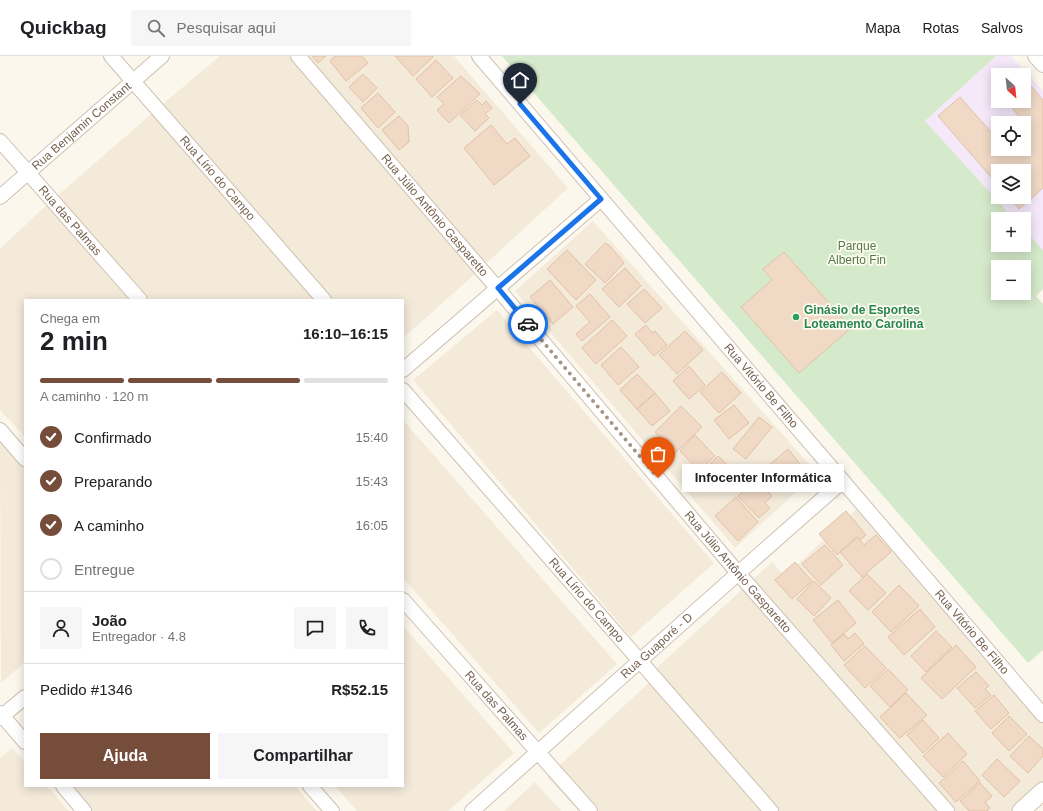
<!DOCTYPE html>
<html lang="pt">
<meta charset="utf-8">
<style>
:root{--surface:#fff;--page:#f6f6f6;--text:#202124;--muted:#757577;--line:#e0e0e0;--accent:#764c3b}
body{margin:0;font-family:Helvetica,sans-serif;background:var(--page);color:var(--text);height:100vh;display:flex;flex-direction:column;font-size:15px;white-space:nowrap}
*{box-sizing:border-box;margin:0}
p{font-size:13px;color:var(--muted)}
.icon{flex:none;width:22px;height:22px;fill:none;stroke:currentColor;stroke-width:2;stroke-linecap:round;stroke-linejoin:round}
.map{position:relative;flex:1;overflow:hidden}
.details{position:absolute;left:24px;top:243px;width:380px;height:488px;display:flex;flex-direction:column;background:var(--surface);border-radius:0px;box-shadow:0 2px 10px #0003}
.details>*{flex:none}
.needle{width:26px;rotate:153deg}
.buttons{position:absolute;left:991px;top:12px;display:grid;gap:8px}
.buttons a{display:grid;place-items:center;width:40px;height:40px;border-radius:0px;background:var(--surface);box-shadow:0 2px 10px #0003;font-size:20px}
.pin{position:absolute;display:grid;place-items:center;width:34px;height:34px;color:#fff;margin:-41px -17px;border-radius:50% 50% 50% 0;rotate:-45deg;box-shadow:0 0 4px #0007}
.pin .icon{rotate:45deg}
.courier{position:absolute;display:grid;place-items:center;width:40px;height:40px;margin:-20px;border:3px solid #1a73e8;border-radius:50%;background:#fff;color:#222;box-shadow:0 1px 5px #0007}
.bubble{position:absolute;height:28px;border-radius:0px;background:var(--surface);box-shadow:0 2px 10px #0003;font-size:13px;font-weight:600;line-height:28px;text-align:center}
.headline em{font-style:normal;font-weight:600}
.headline div{display:flex;flex-direction:column-reverse}
.headline{display:flex;align-items:center;justify-content:space-between;height:68px;padding:0 16px}
h1{font-size:26px;font-weight:600;line-height:30px}
.bar{display:grid;grid-template-columns:repeat(4,1fr);gap:6px 4px;align-content:center;height:48px;padding:0 16px}
.bar i{height:5px;border-radius:3px;background:var(--line)}
.bar .active{background:var(--accent)}
.bar p{grid-column:span 4}
.line{display:flex;align-items:center;gap:10px;padding:0 16px;border-top:1px solid var(--line)}
.line div{flex:1}
.round{display:grid;place-items:center;flex:none;width:42px;height:42px;border-radius:0px;background:var(--page)}
ol{padding:0 16px;list-style:none}
li{display:flex;align-items:center;gap:12px;height:44px}
li p{margin-inline-start:auto}
li .icon{padding:4px;border-radius:50%;background:var(--accent);color:#fff;stroke-width:4}
li:last-child{color:var(--muted)}
li i{width:22px;height:22px;border:2px solid var(--line);border-radius:50%}
.primary-button{display:flex;gap:8px;margin-top:auto;padding:8px 16px}
.primary-button a{flex:1;height:46px;border-radius:0px;background:var(--accent);color:#fff;font-size:16px;font-weight:600;line-height:46px;text-align:center}
.primary-button a+a{background:var(--page);color:var(--text)}
header{display:flex;align-items:center;gap:24px;box-sizing:border-box;height:56px;padding:0 20px;background:var(--surface);border-bottom:1px solid var(--line)}
header strong{font-size:19px}
nav{display:flex;gap:22px;margin-inline-start:auto;font-size:14px}
.search{width:280px;height:36px;background:var(--page);display:flex;align-items:center;gap:10px;box-sizing:border-box;padding:0 14px;border-radius:0px;color:var(--muted);font-size:15px}
.map>svg:first-child{display:block}
.residential{fill:#f3eada}
.education{fill:#f4e8f9;fill-rule:evenodd}
.green{fill:#d5eaca;fill-rule:evenodd}
.building{fill:#f0d9c5;stroke:#e2c1a6}
.lines{fill:none;stroke-linecap:round;stroke-linejoin:round}
.minor-casing{stroke:#cec0b1;stroke-width:16}
.tertiary-casing{stroke:#cec0b1;stroke-width:19}
.minor{stroke:#fff;stroke-width:14}
.tertiary{stroke:#fff;stroke-width:17}
.done{stroke:#a69586;stroke-width:4;stroke-dasharray:0 7.2}
.route{stroke:#1a73e8;stroke-width:5}
.leisure-dot{fill:#2e9e5b;stroke:#fefbf3;stroke-width:1.5}
.labels{text-anchor:middle;dominant-baseline:central;stroke-width:3.5;stroke-linejoin:round;paint-order:stroke}
.street-label{font-size:12px;fill:#77604f;stroke:#fefbf3}
.park-label{font-size:12px;fill:#537c47;stroke:#fefbf3}
.leisure-label{font-size:12px;font-weight:bold;fill:#27864d;stroke:#fefbf3;text-anchor:start}
</style>
<header>
<strong>Quickbag</strong>
<div class="search"><svg class="icon" aria-label="search" viewBox="0 0 24 24"><circle cx="10" cy="10" r="6"/><path d="M15 15l6 6"/></svg>Pesquisar aqui</div>
<nav><a>Mapa</a><a>Rotas</a><a>Salvos</a></nav>
</header>
<div class="map">
<svg width="1043" height="755" viewBox="0 0 1043 755">
<rect width="100%" height="100%" fill="#fcf7ec"/>
<path class="residential" d="M 220,0 L 454,0 L 568,132 L 466,226 L 403,282 L 403,244 L 25,244 L 25,381 L 0,354 L 0,193 L 42,153 L 171,41 Z
M 593,165 L 817,417 L 735,492 L 515,235 Z
M 497,254 L 714,507 L 631,581 L 413,324 Z
M 403,364 L 617,608 L 539,677 L 403,522 Z
M 0,383 L 25,411 L 25,606 L 1,627 Z
M 857,453 L 1043,657 L 1043,730 L 1014,755 L 579,755 L 547,721 L 652,624 L 649,619 L 772,506 L 785,520 Z
M 403,570 L 514,697 L 448,755 L 357,755 L 335,730 L 403,730 Z
M 12,692 L 25,706 L 25,730 L 47,730 L 69,755 L 0,755 L 0,702 Z
M 535,726 L 561,755 L 504,755 Z
M 69,730 L 295,730 L 317,755 L 92,755 Z"/>
<path class="education" d="M 996,0 L 1011,0 L 1043,35 L 1043,194 L 1024,173 L 1024,163 L 1014,163 L 925,65 ZM 998,19 L 1024,19 L 1024,45 L 998,45 ZM 998,67 L 1024,67 L 1024,93 L 998,93 ZM 998,115 L 1024,115 L 1024,141 L 998,141 Z"/>
<path class="green" d="M 502,0 L 996,0 L 925,65 L 1014,163 L 998,163 L 998,189 L 1024,189 L 1024,173 L 1043,194 L 1043,233 L 1036,240 L 1043,248 L 1043,594 L 1028,607 ZM 998,211 L 1024,211 L 1024,237 L 998,237 Z"/>
<path class="building" d="M 312,0 L 326,0 L 318,7 Z
M 335,0 L 362,0 L 368,7 L 346,25 L 330,5 Z
M 395,0 L 432,0 L 433,1 L 413,20 Z
M 436,4 L 453,22 L 432,41 L 416,23 Z
M 363,18 L 377,32 L 363,46 L 349,31 Z
M 461,20 L 480,38 L 449,67 L 437,54 L 444,48 L 437,41 Z
M 1024,22 L 1043,44 L 1043,132 L 1019,153 L 1009,141 L 1024,141 L 1024,115 L 998,115 L 998,129 L 938,60 L 960,41 L 998,84 L 998,93 L 1024,93 L 1024,74 L 1028,71 L 1006,45 L 1024,45 Z
M 378,37 L 395,56 L 378,72 L 361,52 Z
M 477,44 L 482,49 L 486,45 L 492,52 L 485,58 L 489,62 L 475,75 L 460,59 Z
M 399,60 L 408,70 L 409,86 L 399,94 L 382,74 Z
M 491,69 L 507,88 L 515,82 L 530,100 L 494,129 L 464,92 Z
M 605,187 L 610,190 L 624,207 L 605,227 L 585,208 Z
M 567,194 L 596,224 L 576,244 L 547,213 Z
M 784,196 L 851,272 L 799,317 L 741,251 L 772,224 L 763,213 Z
M 625,212 L 641,230 L 619,251 L 602,233 Z
M 550,224 L 573,251 L 553,268 L 530,241 Z
M 644,233 L 662,252 L 645,267 L 627,248 Z
M 590,238 L 610,261 L 582,285 L 576,278 L 590,266 L 576,250 Z
M 612,264 L 627,280 L 596,308 L 582,292 Z
M 646,269 L 652,277 L 655,275 L 667,289 L 654,300 L 635,278 Z
M 685,275 L 703,294 L 677,318 L 659,299 Z
M 621,291 L 639,311 L 618,329 L 601,309 Z
M 689,310 L 705,329 L 689,343 L 673,325 Z
M 722,316 L 741,337 L 719,357 L 700,336 Z
M 637,318 L 655,337 L 637,353 L 620,334 Z
M 655,337 L 670,355 L 652,370 L 637,353 Z
M 734,349 L 749,367 L 729,383 L 714,364 Z
M 681,350 L 702,371 L 675,397 L 655,376 Z
M 759,361 L 772,371 L 746,403 L 733,393 Z
M 695,379 L 715,400 L 699,415 L 680,395 Z
M 788,393 L 805,414 L 786,430 L 769,409 Z
M 718,400 L 737,418 L 725,430 L 719,424 L 712,431 L 699,419 Z
M 757,423 L 772,440 L 765,447 L 770,452 L 759,462 L 738,440 Z
M 736,441 L 758,466 L 738,485 L 715,460 Z
M 846,455 L 866,479 L 860,484 L 857,481 L 837,499 L 819,478 Z
M 876,479 L 891,496 L 862,521 L 840,496 L 857,481 L 864,489 Z
M 825,489 L 843,509 L 821,529 L 802,508 Z
M 795,506 L 812,525 L 792,543 L 775,524 Z
M 867,518 L 886,537 L 868,554 L 849,535 Z
M 814,525 L 831,542 L 814,560 L 797,543 Z
M 899,529 L 919,550 L 891,576 L 872,556 Z
M 838,544 L 856,567 L 832,587 L 813,564 Z
M 920,553 L 935,571 L 904,599 L 888,581 Z
M 936,575 L 952,591 L 926,616 L 911,600 Z
M 855,577 L 864,588 L 844,605 L 831,589 L 844,578 L 848,583 Z
M 956,589 L 976,611 L 942,643 L 921,622 Z
M 865,590 L 886,612 L 865,632 L 844,609 Z
M 888,613 L 908,634 L 890,651 L 870,630 Z
M 976,616 L 989,630 L 985,633 L 991,639 L 975,652 L 957,632 Z
M 906,637 L 927,659 L 900,682 L 880,661 Z
M 994,639 L 1009,657 L 991,673 L 975,655 Z
M 1009,660 L 1027,678 L 1009,695 L 992,677 Z
M 923,664 L 939,682 L 923,697 L 907,679 Z
M 948,677 L 967,698 L 943,721 L 923,700 Z
M 1029,680 L 1043,693 L 1043,700 L 1028,717 L 1010,700 Z
M 997,703 L 1020,725 L 1004,741 L 982,719 Z
M 963,705 L 980,725 L 956,746 L 939,727 Z
M 980,727 L 992,740 L 985,746 L 990,752 L 987,755 L 969,755 L 960,745 Z"/>
<g class="lines">
<defs>
<g id="minor">
<path id="s1" d="M 111,0 L 324,244"/>
<path id="s2" d="M 298,0 L 498,233 L 738,517 L 947,755"/>
<path id="s3" d="M 479,0 L 1043,659"/>
<path d="M 1035,0 L 1043,9"/>
<path id="s4" d="M 0,85 L 140,244"/>
<path id="s5" d="M 0,141 L 162,0"/>
<path d="M 403,314 L 601,143"/>
<path id="s6" d="M 403,334 L 771,755"/>
<path d="M 0,374 L 25,403"/>
<path id="s7" d="M 403,544 L 590,755"/>
<path d="M 0,657 L 25,686"/>
<path d="M 0,662 L 25,641"/>
<path d="M 63,730 L 84,755"/>
<path d="M 310,730 L 332,755"/>
<path id="s8" d="M 472,755 C 595,645 718,534 843,425"/>
</g>
<path id="tertiary" d="M 1021,755 L 1043,735"/>
</defs>
<use href="#minor" class="minor-casing"/>
<use href="#tertiary" class="tertiary-casing"/>
<use href="#minor" class="minor"/>
<use href="#tertiary" class="tertiary"/>
</g>
<g class="lines">
<path class="done" d="M 528,268 L 658,422"/>
<path class="route" d="M 520,48 L 601,143 L 498,232 L 528,268"/>
</g>
<circle class="leisure-dot" cx="796" cy="261" r="4"/>
<g class="labels">
<g class="street-label">
<text stroke="none"><textPath href="#s5" startOffset="108">Rua Benjamin Constant</textPath></text>
<text stroke="none"><textPath href="#s1" startOffset="162">Rua Lírio do Campo</textPath></text>
<text stroke="none"><textPath href="#s2" startOffset="210">Rua Júlio Antônio Gasparetto</textPath></text>
<text stroke="none"><textPath href="#s4" startOffset="106">Rua das Palmas</textPath></text>
<text stroke="none"><textPath href="#s3" startOffset="434">Rua Vitório Be Filho</textPath></text>
<text stroke="none"><textPath href="#s2" startOffset="678">Rua Júlio Antônio Gasparetto</textPath></text>
<text stroke="none"><textPath href="#s6" startOffset="279">Rua Lírio do Campo</textPath></text>
<text stroke="none"><textPath href="#s3" startOffset="758">Rua Vitório Be Filho</textPath></text>
<text stroke="none"><textPath href="#s8" startOffset="248">Rua Guaporé - D</textPath></text>
<text stroke="none"><textPath href="#s7" startOffset="141">Rua das Palmas</textPath></text>
</g>
<g class="park-label">
<text x="857" y="190">Parque<tspan x="857" dy="14">Alberto Fin</tspan></text>
</g>
<g class="leisure-label">
<text x="804" y="254">Ginásio de Esportes<tspan x="804" dy="14">Loteamento Carolina</tspan></text>
</g>
</g>
</svg>
<div class="buttons">
<a><svg class="needle" viewBox="-14 -14 28 28"><path d="M0-13l5 13h-10z" fill="#e53935"/><path d="M0 13l5-13h-10z" fill="#757577"/></svg></a>
<a><svg class="icon" aria-label="locate" viewBox="0 0 24 24"><circle cx="12" cy="12" r="6"/><path d="M12 2v4M12 18v4M2 12h4M18 12h4"/></svg></a>
<a><svg class="icon" aria-label="layers" viewBox="0 0 24 24"><path d="M12 4l9 5-9 5-9-5zM3 14l9 5 9-5"/></svg></a>
<a>+</a>
<a>−</a>
</div>
<div class="pin" style="left:658px;top:422px;background:#ea580c"><svg class="icon" aria-label="bag" viewBox="0 0 24 24"><path d="M5 8h14l-1 12H6zM9 8a3 3 0 0 1 6 0"/></svg></div>
<div class="pin" style="left:520px;top:48px;background:#1f2937"><svg class="icon" aria-label="home" viewBox="0 0 24 24"><path d="M3 11l9-7 9 7M6 9v11h12V9"/></svg></div>
<div class="courier" style="left:528px;top:268px"><svg class="icon" aria-label="car" viewBox="0 0 24 24"><path d="M5 17H2v-5l4-1 3-4h7l3 4 3 1v5h-3M9 17h6M6 11h13"/><circle cx="7" cy="17" r="2"/><circle cx="17" cy="17" r="2"/></svg></div>
<div class="bubble" style="left:682px;top:408px;width:162px">Infocenter Informática</div>
<section class="details">
<div class="headline"><div><h1>2 min</h1><p>Chega em</p></div><em>16:10–16:15</em></div>
<div class="bar"><i class="active"></i><i class="active"></i><i class="active"></i><i></i><p>A caminho · 120 m</p></div>
<ol>
<li><svg class="icon" aria-label="check" viewBox="0 0 24 24"><path d="M5 12l5 5 9-10"/></svg>Confirmado<p>15:40</p></li>
<li><svg class="icon" aria-label="check" viewBox="0 0 24 24"><path d="M5 12l5 5 9-10"/></svg>Preparando<p>15:43</p></li>
<li><svg class="icon" aria-label="check" viewBox="0 0 24 24"><path d="M5 12l5 5 9-10"/></svg>A caminho<p>16:05</p></li>
<li><i></i>Entregue</li>
</ol>
<div class="line" style="height:72px"><a class="round"><svg class="icon" aria-label="person" viewBox="0 0 24 24"><circle cx="12" cy="8" r="4"/><path d="M4 21q1-7 8-7t8 7"/></svg></a><div><b>João</b><p>Entregador · 4.8</p></div><a class="round"><svg class="icon" aria-label="chat" viewBox="0 0 24 24"><path d="M4 5h16v11H9l-5 4z"/></svg></a><a class="round"><svg class="icon" aria-label="phone" viewBox="0 0 24 24"><path d="M5 4h4l2 5-3 2q2 4 5 5l2-3 5 2v4C11 20 4 13 5 4z"/></svg></a></div>
<div class="line" style="height:52px"><div>Pedido #1346</div><b>R$52.15</b></div>
<div class="primary-button"><a>Ajuda</a><a>Compartilhar</a></div>
</section>
</div>
